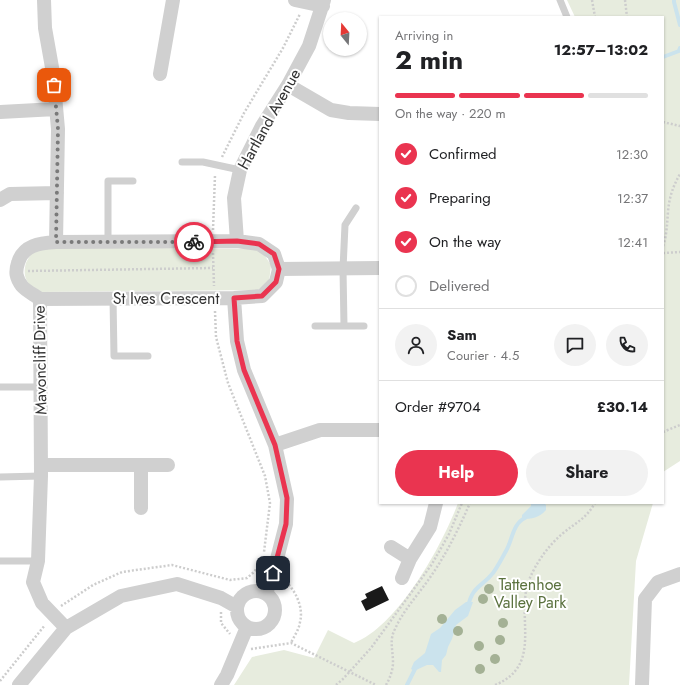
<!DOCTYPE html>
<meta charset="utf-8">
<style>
:root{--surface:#fff;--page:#f2f2f2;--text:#202124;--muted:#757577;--line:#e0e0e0;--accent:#ea3450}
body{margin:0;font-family:Jost,sans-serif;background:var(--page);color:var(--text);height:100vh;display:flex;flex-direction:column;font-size:15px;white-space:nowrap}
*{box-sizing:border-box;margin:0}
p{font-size:13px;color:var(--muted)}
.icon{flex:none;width:22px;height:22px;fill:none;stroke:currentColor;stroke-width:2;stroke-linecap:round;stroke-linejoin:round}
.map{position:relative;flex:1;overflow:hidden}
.panel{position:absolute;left:379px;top:16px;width:285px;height:488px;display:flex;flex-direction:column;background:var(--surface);border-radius:0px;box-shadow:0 1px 3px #0004}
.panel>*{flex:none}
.needle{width:26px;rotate:342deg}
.controls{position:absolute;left:323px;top:12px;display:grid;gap:8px}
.controls a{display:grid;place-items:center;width:44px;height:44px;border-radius:50%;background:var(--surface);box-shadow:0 1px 3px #0004;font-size:20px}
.pin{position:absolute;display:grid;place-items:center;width:34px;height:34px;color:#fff;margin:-17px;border-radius:8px;box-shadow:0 2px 6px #0006}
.courier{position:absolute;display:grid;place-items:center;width:40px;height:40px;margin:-20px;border:3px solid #ea3450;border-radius:50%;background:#fff;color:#222;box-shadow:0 1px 5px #0007}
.overview em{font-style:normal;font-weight:700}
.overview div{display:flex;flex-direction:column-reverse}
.overview{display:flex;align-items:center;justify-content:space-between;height:68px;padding:0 16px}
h1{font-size:26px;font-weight:700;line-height:30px}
.bar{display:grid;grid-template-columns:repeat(4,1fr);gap:6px 4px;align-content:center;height:48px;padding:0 16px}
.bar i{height:5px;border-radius:3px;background:var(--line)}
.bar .current{background:var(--accent)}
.bar p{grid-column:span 4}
.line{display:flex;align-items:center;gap:10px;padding:0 16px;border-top:1px solid var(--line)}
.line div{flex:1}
.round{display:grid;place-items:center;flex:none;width:42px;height:42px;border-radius:21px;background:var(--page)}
ol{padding:0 16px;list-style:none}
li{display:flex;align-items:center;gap:12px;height:44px}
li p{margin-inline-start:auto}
li .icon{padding:4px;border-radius:50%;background:var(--accent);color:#fff;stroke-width:4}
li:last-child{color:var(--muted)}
li i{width:22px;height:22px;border:2px solid var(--line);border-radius:50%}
.cta{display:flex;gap:8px;margin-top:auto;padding:8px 16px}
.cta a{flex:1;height:46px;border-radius:24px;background:var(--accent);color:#fff;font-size:16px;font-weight:700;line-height:46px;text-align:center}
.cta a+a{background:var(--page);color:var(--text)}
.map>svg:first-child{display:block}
.green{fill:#e7ecde}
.water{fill:#cbe3ed}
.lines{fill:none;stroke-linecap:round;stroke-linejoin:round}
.stream{stroke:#cbe3ed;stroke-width:4}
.building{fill:#1a1a1a}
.path{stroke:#cdcdcd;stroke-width:2.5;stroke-dasharray:2 2;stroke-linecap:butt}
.lane{stroke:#d0d0d0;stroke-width:7}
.street{stroke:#d0d0d0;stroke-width:14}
.tree{fill:#a4b195}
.done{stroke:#7a7a7a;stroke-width:4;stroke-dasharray:0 7.2}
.route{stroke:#ea3450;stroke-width:5}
.labels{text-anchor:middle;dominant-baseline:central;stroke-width:4;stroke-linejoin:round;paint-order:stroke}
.street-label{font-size:16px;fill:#333;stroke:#fff}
.park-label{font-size:16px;fill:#5a713e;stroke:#fff}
</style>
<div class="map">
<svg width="680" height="685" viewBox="0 0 680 685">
<rect width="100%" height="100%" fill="#fff"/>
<path class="green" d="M 567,0 L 680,0 L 680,461 L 663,472 L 663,17 L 575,17 Z
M 50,247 L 256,249 L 265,256 L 271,265 L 269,282 L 258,290 L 38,292 C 27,284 22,277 26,263 C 28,259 31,253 35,251 C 40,249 46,248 50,247 Z
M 458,503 L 653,503 L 636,561 L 629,685 L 234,685 L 252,657 L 284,650 L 314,658 L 328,630 L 354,643 C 398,626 442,546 458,503 Z"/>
<path class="water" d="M 531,503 L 544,503 L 546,505 L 546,510 C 539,518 532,519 522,519 L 522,515 L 531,506 Z
M 466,602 L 473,602 L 468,616 L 456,625 L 452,639 L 448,647 L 446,655 L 442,660 L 441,672 L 439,672 L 433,665 L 427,665 L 414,671 L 411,669 L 414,662 L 425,653 L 431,634 L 440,628 L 455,610 Z"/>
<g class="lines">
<path class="stream" d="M 674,0 L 674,2 L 680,25
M 663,57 L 679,51 L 680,48
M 468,607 C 472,586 482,587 493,573 C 498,566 502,558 506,551 C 512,541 513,523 525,518
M 407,685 L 416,667"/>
</g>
<path class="building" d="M 382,586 L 389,600 L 366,611 L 361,601 L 367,598 L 365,594 Z"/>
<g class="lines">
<path class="path" d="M 592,0 L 595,17
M 625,0 L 627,17
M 663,122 L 680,126
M 222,157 L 244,113 L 283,48 L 300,14
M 213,230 L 215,175
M 663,246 C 667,235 667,224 668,212 C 669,198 673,186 680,174
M 213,253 L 214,286
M 663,253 L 680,252
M 28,271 L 213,268
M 215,311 L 216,337 L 228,383 L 265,476 L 270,503 L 264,552
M 663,432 L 680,425
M 283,579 C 295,589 304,607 300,622 C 299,630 294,636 291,643
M 61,606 L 93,585 L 122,572 L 172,565 L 230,580 L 247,578 L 254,572 L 261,563
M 221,612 L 221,623 L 230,634
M 251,649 L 291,643 L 376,685
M 0,681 L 45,625
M 336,685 L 343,679 L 371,648 L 432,564 L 449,534 L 462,503
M 386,685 C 390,678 393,670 393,662 C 393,650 389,640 395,629 C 404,609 419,594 431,576 C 447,553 459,528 470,503
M 495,685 C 544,665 515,617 529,580 C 536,563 548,546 562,534 C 575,523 586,519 595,503"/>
<path class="lane" d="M 560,0 L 567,17
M 182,162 L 203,162 L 240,170
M 108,242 L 108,181 L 133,181
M 113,298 L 114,356 L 148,356
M 315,326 L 364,326
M 344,326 L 343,269 L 345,225 L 356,208
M 0,387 L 40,387
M 0,477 L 41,476
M 0,561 L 38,561"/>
<path class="street" d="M 44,0 L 45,28 L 53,73 L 58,129 L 56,242
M 295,0 L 323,6
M 160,74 L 173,0
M 288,85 L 331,110 L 349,113 L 380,114
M 0,112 L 56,109
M 0,200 L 10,194 L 57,193
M 237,241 L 259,244 L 274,254 L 279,269 L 276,282 L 262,296 L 234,298 L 40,299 C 35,295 26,291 22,286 C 16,278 15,272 18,263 C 23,245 40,243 56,242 Z
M 237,241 L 234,198 L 240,170 L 262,126 L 288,85 L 309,46 L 324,0
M 279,269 L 380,268
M 234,298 L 237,341 L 244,370 L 275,445 L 287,499 L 286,524 L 277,559 L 266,594
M 40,299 L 41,476 L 38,561 L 33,582 L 42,603 L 66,628
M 275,445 L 320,430 L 380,430
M 41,465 L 168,465
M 141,465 L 141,508
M 391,547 L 410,559 L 430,527 L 436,503
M 402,578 L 410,559
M237 610a19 19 0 1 1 38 0a19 19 0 1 1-38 0Z
M 19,685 L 66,628 L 121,596 L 177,584 L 221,598 L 237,607
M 221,685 L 227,675 L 247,627
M 642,685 L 645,599 L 658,582 L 680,574"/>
</g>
<g class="tree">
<circle cx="489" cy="589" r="5"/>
<circle cx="483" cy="599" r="5"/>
<circle cx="442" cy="619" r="5"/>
<circle cx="503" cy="623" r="5"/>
<circle cx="458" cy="631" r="5"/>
<circle cx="500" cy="640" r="5"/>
<circle cx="479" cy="646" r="5"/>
<circle cx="495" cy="659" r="5"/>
<circle cx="480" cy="669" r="5"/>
</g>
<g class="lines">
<path class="done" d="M 54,85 L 58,129 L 56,242 L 194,242"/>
<path class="route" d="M 194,242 L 237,241 L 259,244 L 274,254 L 279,269 L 276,282 L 262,296 L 234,298 L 237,341 L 244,370 L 275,445 L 287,498 L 286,524 L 273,573"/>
</g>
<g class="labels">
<g class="street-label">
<text transform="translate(269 119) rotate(-61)">Hartland Avenue</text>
<text x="166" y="298">St Ives Crescent</text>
<text transform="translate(40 360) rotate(-91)">Mavoncliff Drive</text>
</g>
<g class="park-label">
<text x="530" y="584">Tattenhoe<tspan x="530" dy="18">Valley Park</tspan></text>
</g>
</g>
</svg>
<div class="controls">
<a><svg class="needle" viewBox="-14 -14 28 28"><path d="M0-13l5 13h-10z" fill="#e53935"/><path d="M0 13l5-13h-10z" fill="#757577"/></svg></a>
</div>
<div class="pin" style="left:54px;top:85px;background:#ea580c"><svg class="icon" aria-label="bag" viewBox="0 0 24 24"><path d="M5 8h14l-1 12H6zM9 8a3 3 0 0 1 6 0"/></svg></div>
<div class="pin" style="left:273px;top:573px;background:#1f2937"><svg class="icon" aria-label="home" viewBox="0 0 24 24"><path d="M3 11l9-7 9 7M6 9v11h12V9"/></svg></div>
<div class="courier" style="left:194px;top:242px"><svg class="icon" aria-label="bike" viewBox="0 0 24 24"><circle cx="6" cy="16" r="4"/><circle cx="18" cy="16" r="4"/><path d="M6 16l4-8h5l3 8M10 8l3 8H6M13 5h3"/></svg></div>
<section class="panel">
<div class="overview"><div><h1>2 min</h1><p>Arriving in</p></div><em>12:57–13:02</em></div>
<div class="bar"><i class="current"></i><i class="current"></i><i class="current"></i><i></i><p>On the way · 220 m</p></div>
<ol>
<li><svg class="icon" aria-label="check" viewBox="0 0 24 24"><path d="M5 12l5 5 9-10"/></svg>Confirmed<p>12:30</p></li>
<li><svg class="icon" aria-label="check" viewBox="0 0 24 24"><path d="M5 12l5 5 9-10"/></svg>Preparing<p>12:37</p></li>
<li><svg class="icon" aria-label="check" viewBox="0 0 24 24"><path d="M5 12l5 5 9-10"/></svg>On the way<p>12:41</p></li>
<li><i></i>Delivered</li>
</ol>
<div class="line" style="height:72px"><a class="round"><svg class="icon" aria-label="person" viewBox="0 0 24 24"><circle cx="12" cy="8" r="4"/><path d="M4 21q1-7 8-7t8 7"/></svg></a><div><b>Sam</b><p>Courier · 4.5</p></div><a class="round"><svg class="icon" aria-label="chat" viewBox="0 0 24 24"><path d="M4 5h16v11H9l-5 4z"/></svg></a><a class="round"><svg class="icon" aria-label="phone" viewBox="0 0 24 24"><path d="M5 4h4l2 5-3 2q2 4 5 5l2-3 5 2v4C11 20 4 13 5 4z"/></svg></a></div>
<div class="line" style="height:52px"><div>Order #9704</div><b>£30.14</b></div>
<div class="cta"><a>Help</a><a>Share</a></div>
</section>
</div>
